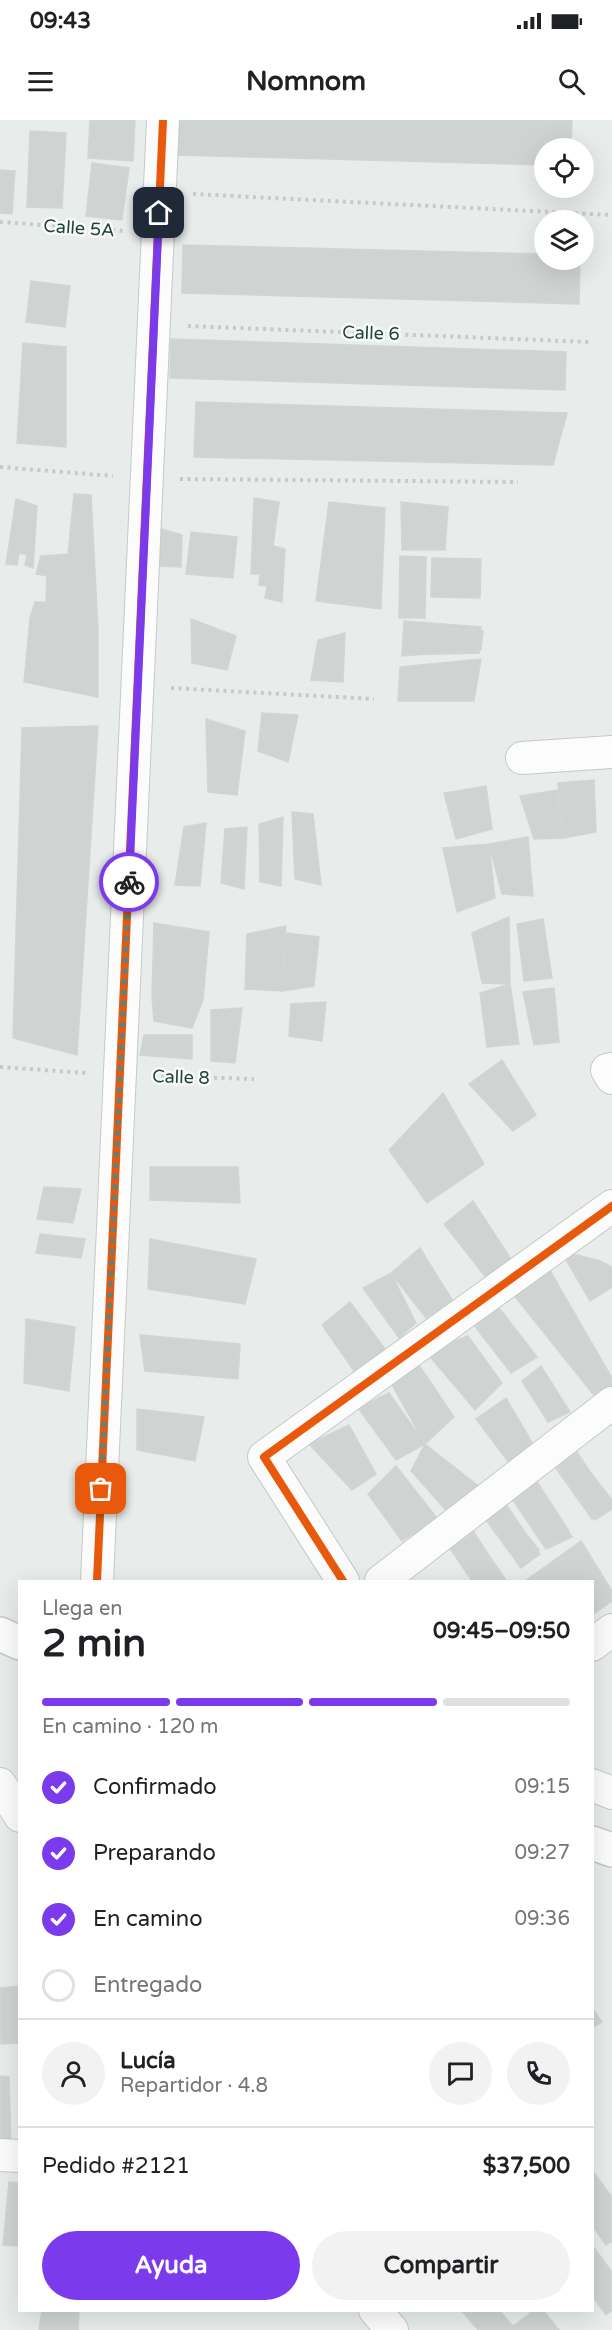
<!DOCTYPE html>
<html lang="es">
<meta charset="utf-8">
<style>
:root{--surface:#fff;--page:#f2f2f2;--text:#202124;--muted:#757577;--line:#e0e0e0;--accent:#7c3aed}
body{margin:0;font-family:"Varela Round",sans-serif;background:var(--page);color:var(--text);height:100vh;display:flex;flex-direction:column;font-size:22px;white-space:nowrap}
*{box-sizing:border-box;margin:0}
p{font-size:20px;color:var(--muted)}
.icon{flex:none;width:33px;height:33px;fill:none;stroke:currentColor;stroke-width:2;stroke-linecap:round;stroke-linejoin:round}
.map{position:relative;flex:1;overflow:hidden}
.drawer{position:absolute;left:18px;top:1460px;width:576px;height:732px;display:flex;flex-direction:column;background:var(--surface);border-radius:0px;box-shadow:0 6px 24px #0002}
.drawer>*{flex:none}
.controls{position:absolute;left:534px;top:18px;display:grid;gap:12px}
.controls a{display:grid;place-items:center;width:60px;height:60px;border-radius:50%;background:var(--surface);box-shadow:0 6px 24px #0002;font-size:30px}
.pin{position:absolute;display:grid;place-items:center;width:51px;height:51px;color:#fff;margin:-26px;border-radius:12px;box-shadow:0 3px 9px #0006}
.courier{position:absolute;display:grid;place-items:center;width:60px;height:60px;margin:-30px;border:4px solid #7c3aed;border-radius:50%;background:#fff;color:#222;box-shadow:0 2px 8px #0007}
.head em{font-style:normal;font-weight:700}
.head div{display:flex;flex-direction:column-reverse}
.head{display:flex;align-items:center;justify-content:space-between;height:102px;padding:0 24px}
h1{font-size:39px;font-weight:700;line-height:45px}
.bar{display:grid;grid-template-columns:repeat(4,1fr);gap:9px 6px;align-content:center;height:72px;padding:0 24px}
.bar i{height:8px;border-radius:4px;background:var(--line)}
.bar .active{background:var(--accent)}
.bar p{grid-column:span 4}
.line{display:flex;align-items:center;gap:15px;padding:0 24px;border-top:2px solid var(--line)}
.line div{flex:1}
.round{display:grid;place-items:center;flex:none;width:63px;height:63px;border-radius:32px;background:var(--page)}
ol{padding:0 24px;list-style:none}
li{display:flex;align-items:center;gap:18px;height:66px}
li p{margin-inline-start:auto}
li .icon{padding:6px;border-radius:50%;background:var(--accent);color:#fff;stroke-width:4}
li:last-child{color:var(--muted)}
li i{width:33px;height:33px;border:3px solid var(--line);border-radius:50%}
.button{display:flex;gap:12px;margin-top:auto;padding:12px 24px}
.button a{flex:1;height:69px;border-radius:36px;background:var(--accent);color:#fff;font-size:24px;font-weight:700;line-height:69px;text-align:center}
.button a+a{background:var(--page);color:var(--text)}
.status{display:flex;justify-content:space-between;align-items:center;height:42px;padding:0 30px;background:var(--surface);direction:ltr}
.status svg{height:16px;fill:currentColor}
header{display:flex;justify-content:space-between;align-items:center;height:78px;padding:0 24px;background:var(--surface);font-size:27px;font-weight:700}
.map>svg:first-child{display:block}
.building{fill:#cfd4d2;stroke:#d1d6d4;stroke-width:1.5}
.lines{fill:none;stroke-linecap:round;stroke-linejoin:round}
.minor-casing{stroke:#c5cac8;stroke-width:34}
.tertiary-casing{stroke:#c5cac8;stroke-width:36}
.path{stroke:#c3ccca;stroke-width:4;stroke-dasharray:3 4.5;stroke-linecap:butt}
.minor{stroke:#fcfcfc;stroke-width:32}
.tertiary{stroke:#fcfcfc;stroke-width:33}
.cycleway-casing{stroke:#f7fbf9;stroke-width:11}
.cycleway{stroke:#e8590c;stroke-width:8}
.done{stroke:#697e78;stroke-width:6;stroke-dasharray:0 10.8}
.route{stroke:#7c3aed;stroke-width:8}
.labels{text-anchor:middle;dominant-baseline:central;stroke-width:5;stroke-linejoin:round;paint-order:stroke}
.street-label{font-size:18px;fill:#24423a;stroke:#f7fbf9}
</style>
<div class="status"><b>09:43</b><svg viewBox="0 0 49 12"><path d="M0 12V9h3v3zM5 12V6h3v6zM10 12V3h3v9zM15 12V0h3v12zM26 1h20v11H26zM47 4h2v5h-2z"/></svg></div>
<header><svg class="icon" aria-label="menu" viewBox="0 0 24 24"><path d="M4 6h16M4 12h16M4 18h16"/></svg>Nomnom<svg class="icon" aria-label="search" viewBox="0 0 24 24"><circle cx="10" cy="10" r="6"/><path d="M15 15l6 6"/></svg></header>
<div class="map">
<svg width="612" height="2210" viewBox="0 0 612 2210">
<rect width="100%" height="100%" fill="#e8edeb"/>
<path class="building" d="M 90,0 L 135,0 L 133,41 L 88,38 Z
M 177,0 L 572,0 L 571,28 L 544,28 L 544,45 L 176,35 Z
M 30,11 L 66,13 L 62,88 L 27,87 Z
M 92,43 L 129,48 L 122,100 L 86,96 Z
M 0,50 L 15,51 L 12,94 L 0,93 Z
M 183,125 L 544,134 L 544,140 L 580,140 L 579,184 L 182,173 Z
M 31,161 L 70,166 L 65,207 L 26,202 Z
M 171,219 L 566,232 L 565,270 L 170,258 Z
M 23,223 L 66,227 L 66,327 L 17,323 Z
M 196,282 L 567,293 L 553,345 L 194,337 Z
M 74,374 L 91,375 L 98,510 L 30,498 L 35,482 L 46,482 L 47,456 L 36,454 L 41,436 L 68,434 Z
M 254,378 L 279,382 L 273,426 L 285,429 L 282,482 L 265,478 L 267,466 L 259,465 L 260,454 L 251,454 Z
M 16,379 L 37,386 L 33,448 L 25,445 L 27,435 L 19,433 L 17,445 L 6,444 Z
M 329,382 L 385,388 L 381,489 L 316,481 Z
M 401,382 L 448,387 L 445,430 L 402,430 Z
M 158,408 L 182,415 L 181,447 L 154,446 Z
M 191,412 L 237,417 L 233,458 L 186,454 Z
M 400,436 L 426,437 L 425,498 L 399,498 Z
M 432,438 L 481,439 L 480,478 L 431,477 Z
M 30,498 L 98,510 L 98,577 L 24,562 Z
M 191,499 L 236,516 L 227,550 L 192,543 Z
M 404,501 L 481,507 L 479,533 L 402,535 Z
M 405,506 L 483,511 L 481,530 L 402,536 Z
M 345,513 L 343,562 L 311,560 L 318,520 Z
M 481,539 L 474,581 L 398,581 L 400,547 Z
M 262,593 L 298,595 L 288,642 L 258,631 Z
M 206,599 L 245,611 L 237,675 L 208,672 Z
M 98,606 L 77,935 L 13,918 L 22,608 Z
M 594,660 L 596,712 L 563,718 L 558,663 Z
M 486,666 L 492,709 L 456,719 L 444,673 Z
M 557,670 L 563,718 L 534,719 L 520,676 Z
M 292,692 L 313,694 L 321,765 L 295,759 Z
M 283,697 L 281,766 L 260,762 L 259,704 Z
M 206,703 L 200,766 L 175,765 L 184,707 Z
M 247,707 L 244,769 L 221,763 L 225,709 Z
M 528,717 L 533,776 L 502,774 L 489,724 Z
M 489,724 L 495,778 L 457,792 L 443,728 Z
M 509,797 L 510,864 L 482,863 L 472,813 Z
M 543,799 L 552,858 L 524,861 L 517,804 Z
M 154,803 L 209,812 L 203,880 L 152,876 Z
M 286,806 L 282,871 L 245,869 L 247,814 Z
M 286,813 L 319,817 L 314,866 L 282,871 Z
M 510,864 L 519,924 L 487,927 L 480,873 Z
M 554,868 L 559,922 L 534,925 L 523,872 Z
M 152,876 L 203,880 L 192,908 L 154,901 Z
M 326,882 L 322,921 L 289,916 L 291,884 Z
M 242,888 L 235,943 L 211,941 L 211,890 Z
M 144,915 L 192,915 L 192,939 L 140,935 Z
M 502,940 L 536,995 L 513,1011 L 469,964 Z
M 443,973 L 484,1044 L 427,1083 L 389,1030 Z
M 150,1047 L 238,1047 L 240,1083 L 150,1080 Z
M 44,1067 L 81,1069 L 73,1103 L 37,1099 Z
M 473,1081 L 513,1142 L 488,1160 L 444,1104 Z
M 40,1114 L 85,1119 L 81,1138 L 36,1133 Z
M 150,1119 L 256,1139 L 245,1184 L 148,1169 Z
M 420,1128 L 453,1181 L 426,1198 L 391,1153 Z
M 561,1131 L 600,1141 L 612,1147 L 612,1167 L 590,1181 Z
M 549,1149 L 612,1258 L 612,1270 L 597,1279 L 509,1169 Z
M 391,1153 L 416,1203 L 399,1218 L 363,1168 Z
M 350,1182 L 386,1230 L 354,1251 L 322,1205 Z
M 497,1185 L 537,1237 L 511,1253 L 470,1200 Z
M 26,1199 L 75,1207 L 69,1271 L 24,1263 Z
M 140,1215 L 240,1224 L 238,1259 L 145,1251 Z
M 468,1216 L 502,1263 L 475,1290 L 426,1232 Z
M 419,1245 L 454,1297 L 425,1324 L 391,1263 Z
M 541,1246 L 570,1292 L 548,1302 L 522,1261 Z
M 389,1273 L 425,1324 L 396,1340 L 358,1288 Z
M 506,1278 L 537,1331 L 510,1344 L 476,1299 Z
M 137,1289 L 204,1297 L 195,1341 L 137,1330 Z
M 349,1305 L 376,1354 L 352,1370 L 309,1324 Z
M 425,1324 L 486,1372 L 453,1398 L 411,1351 Z
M 574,1331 L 612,1380 L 612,1389 L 595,1400 L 556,1346 Z
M 576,1331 L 612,1384 L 612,1389 L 592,1399 L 555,1347 Z
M 396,1346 L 437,1398 L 402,1421 L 368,1374 Z
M 536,1360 L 569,1411 L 548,1428 L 514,1381 Z
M 536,1361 L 572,1417 L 546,1429 L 510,1376 Z
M 505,1383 L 540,1434 L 521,1448 L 486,1400 Z
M 505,1387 L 539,1430 L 519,1446 L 485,1395 Z
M 472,1409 L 505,1461 L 472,1461 L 447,1424 Z
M 474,1414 L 506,1460 L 505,1461 L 476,1461 L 453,1425 Z
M 581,1421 L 612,1471 L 612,1481 L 592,1495 L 592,1461 L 525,1461 Z
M 20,1866 L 20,1923 L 1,1924 L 0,1868 Z
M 592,1888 L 602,1902 L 592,1908 Z
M 0,1956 L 9,1957 L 11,2029 L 0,2028 Z
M 592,2050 L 612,2077 L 612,2121 L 606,2125 L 592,2105 Z
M 9,2062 L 20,2063 L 20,2126 L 3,2125 Z
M 592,2125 L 612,2152 L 612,2190 L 606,2195 L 592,2176 Z
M 42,2190 L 79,2190 L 78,2210 L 39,2210 Z
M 461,2190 L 499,2190 L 516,2210 L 478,2210 Z
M 534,2190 L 543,2190 L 559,2210 L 513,2210 L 511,2208 Z"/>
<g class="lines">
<defs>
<path id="minor" d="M 522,638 L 612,632
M 612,949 L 607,950 L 612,958
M 97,1461 L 163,0
M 343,1461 L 264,1337 L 612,1086
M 381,1461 L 612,1283
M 592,1525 L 612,1510
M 0,1664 L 20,1696
M 592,1665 L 612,1673
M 0,2035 L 20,2036
M 375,2190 L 392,2210"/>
<path id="tertiary" d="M 0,1514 L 20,1523
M 592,1723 L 612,1730"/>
</defs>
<use href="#minor" class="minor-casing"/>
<use href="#tertiary" class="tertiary-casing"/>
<path class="path" d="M 193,74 L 612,95
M 0,102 L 125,111
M 188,206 L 589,222
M 0,347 L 113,356
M 180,359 L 518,362
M 171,568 L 374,579
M 0,947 L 86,953
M 154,956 L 254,959"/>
<use href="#minor" class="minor"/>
<use href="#tertiary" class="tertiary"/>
<defs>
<path id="cycleway" d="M 97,1461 L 163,0
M 343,1461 L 264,1337 L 612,1086"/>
</defs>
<use href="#cycleway" class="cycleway-casing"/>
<use href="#cycleway" class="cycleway"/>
</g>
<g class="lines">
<path class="done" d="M 101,1369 L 129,762"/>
<path class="route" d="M 129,762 L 159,93"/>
</g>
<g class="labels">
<g class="street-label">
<text transform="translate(79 108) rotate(4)">Calle 5A</text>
<text transform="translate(371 213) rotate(2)">Calle 6</text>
<text transform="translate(181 957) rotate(2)">Calle 8</text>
</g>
</g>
</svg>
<div class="controls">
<a><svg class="icon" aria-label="locate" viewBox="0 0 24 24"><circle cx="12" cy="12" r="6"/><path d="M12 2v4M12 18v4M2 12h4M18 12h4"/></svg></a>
<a><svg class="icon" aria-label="layers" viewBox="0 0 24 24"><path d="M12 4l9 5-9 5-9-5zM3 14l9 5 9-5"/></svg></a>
</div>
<div class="pin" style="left:101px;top:1369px;background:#ea580c"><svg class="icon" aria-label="bag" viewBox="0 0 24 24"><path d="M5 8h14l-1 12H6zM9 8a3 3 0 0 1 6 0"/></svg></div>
<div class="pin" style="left:159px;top:93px;background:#1f2937"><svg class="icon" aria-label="home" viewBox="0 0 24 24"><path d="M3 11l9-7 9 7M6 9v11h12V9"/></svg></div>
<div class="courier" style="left:129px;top:762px"><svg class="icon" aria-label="bike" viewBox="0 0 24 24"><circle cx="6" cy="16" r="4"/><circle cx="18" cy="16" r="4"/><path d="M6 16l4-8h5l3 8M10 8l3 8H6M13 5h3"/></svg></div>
<section class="drawer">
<div class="head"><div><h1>2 min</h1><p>Llega en</p></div><em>09:45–09:50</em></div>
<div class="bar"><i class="active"></i><i class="active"></i><i class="active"></i><i></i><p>En camino · 120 m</p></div>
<ol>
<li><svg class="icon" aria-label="check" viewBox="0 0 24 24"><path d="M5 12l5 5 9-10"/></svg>Confirmado<p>09:15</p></li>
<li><svg class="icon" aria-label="check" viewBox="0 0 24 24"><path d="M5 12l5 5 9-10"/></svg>Preparando<p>09:27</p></li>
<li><svg class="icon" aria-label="check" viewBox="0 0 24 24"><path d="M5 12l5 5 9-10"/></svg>En camino<p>09:36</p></li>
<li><i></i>Entregado</li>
</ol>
<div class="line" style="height:108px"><a class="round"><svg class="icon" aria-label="person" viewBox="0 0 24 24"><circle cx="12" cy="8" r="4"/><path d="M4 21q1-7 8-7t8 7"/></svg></a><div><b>Lucía</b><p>Repartidor · 4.8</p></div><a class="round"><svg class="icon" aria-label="chat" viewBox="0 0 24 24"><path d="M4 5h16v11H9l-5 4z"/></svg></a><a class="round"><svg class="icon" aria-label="phone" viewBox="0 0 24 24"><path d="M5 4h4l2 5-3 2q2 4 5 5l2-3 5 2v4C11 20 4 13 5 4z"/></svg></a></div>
<div class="line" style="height:78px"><div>Pedido #2121</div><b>$37,500</b></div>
<div class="button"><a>Ayuda</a><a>Compartir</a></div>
</section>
</div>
